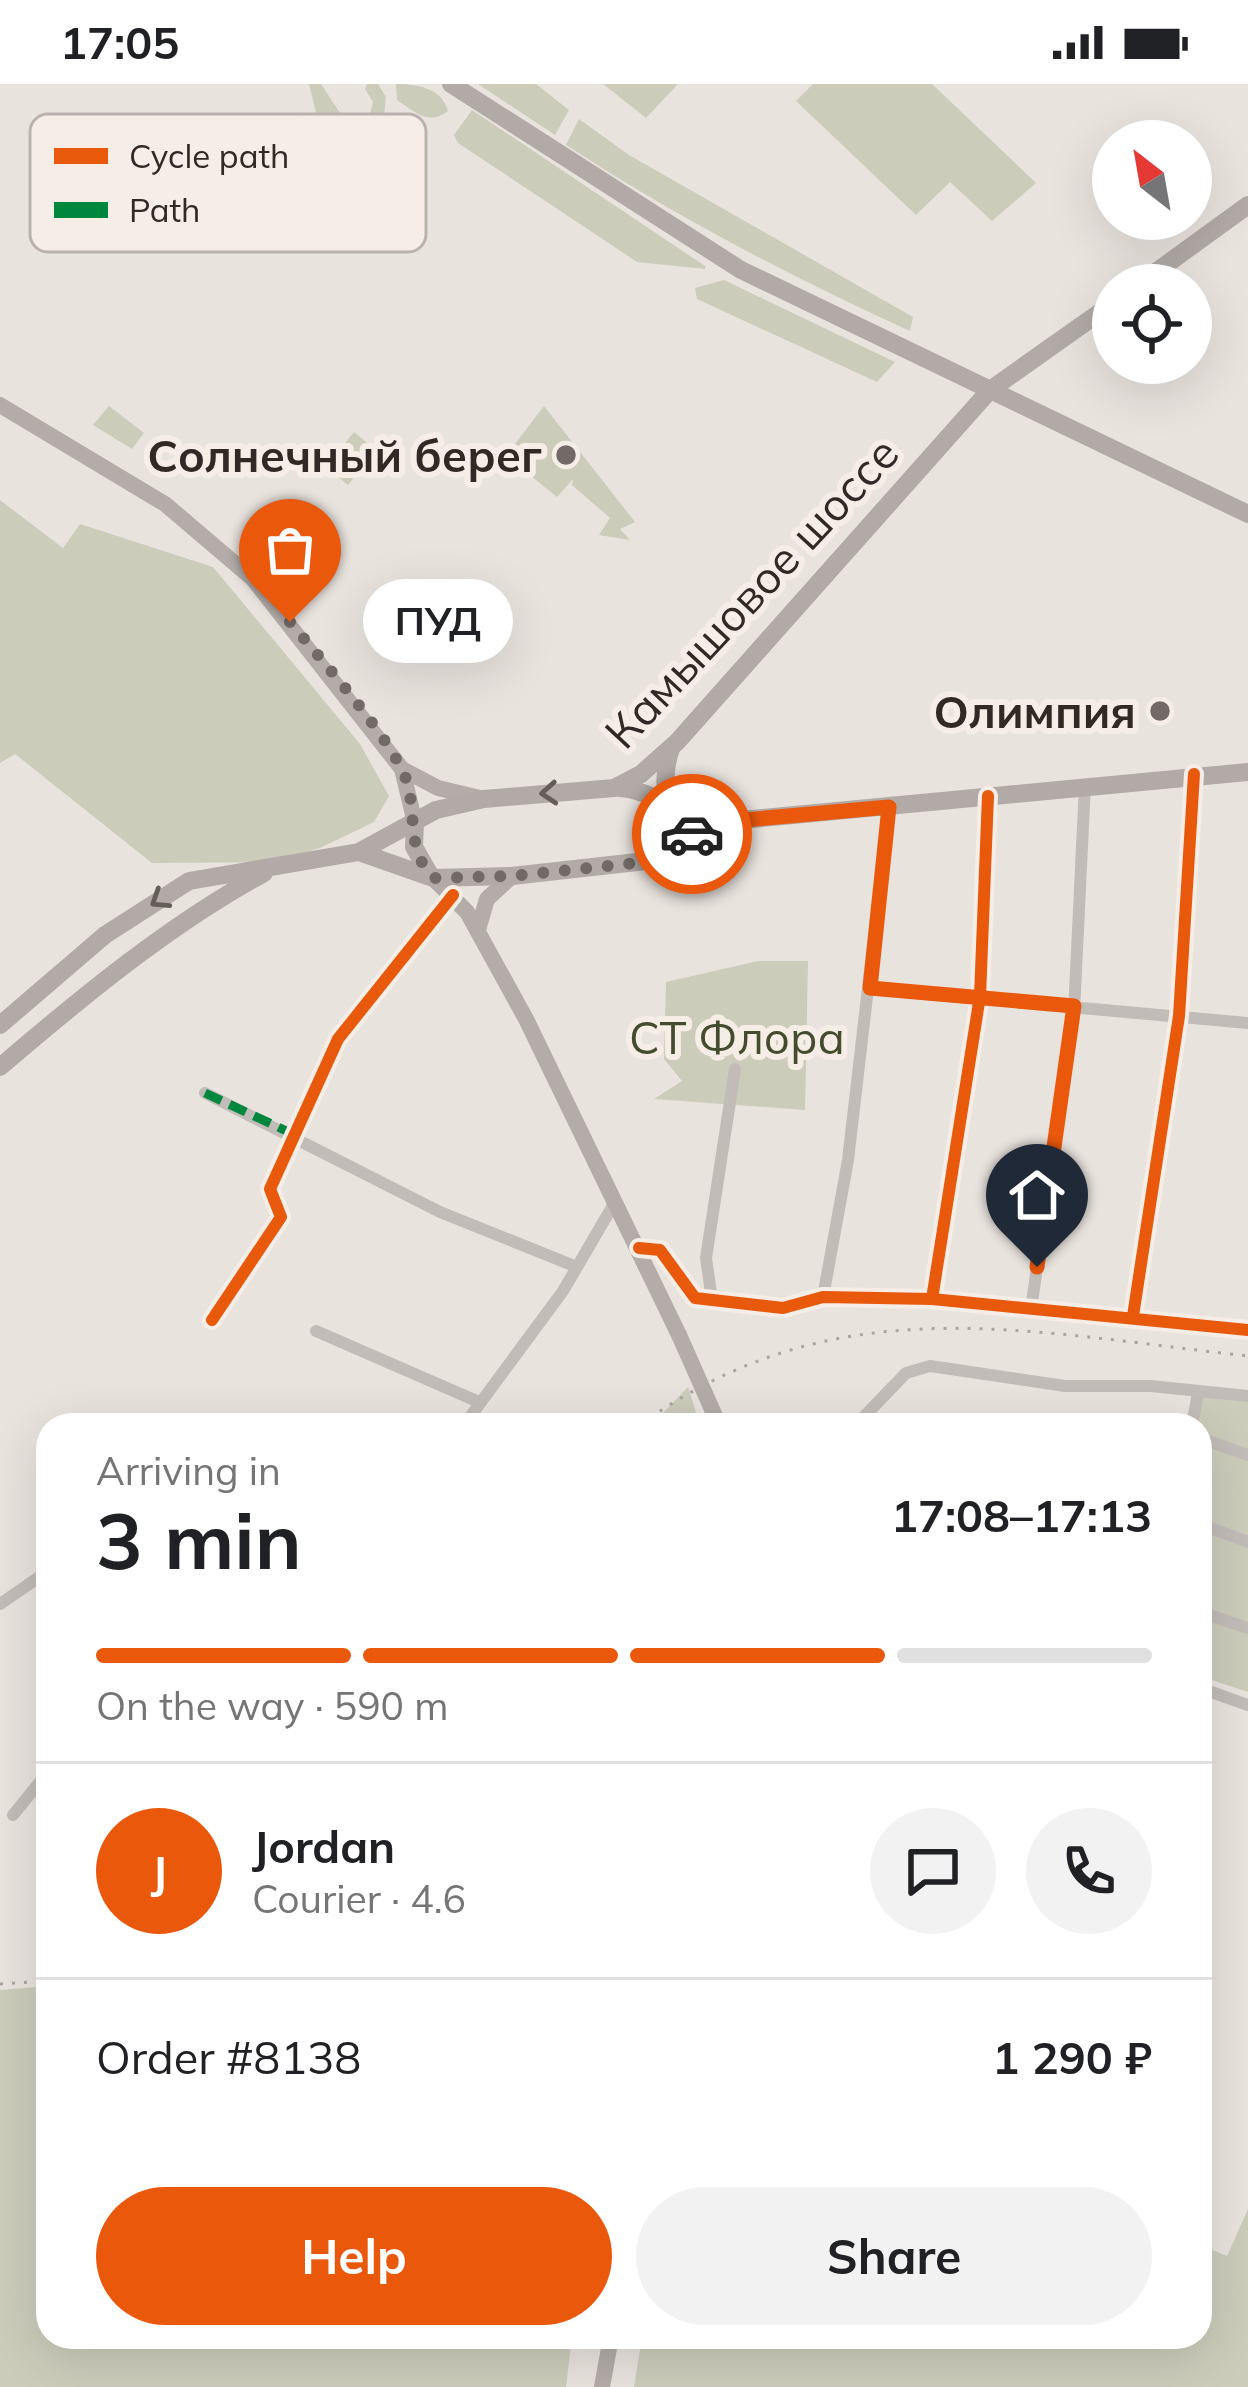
<!DOCTYPE html>
<meta charset="utf-8">
<style>
:root{--surface:#fff;--page:#f2f2f2;--text:#202124;--muted:#757577;--line:#e0e0e0;--accent:#ea580c}
body{margin:0;font-family:Mulish,sans-serif;background:var(--page);color:var(--text);height:100vh;display:flex;flex-direction:column;font-size:45px;white-space:nowrap}
*{box-sizing:border-box;margin:0}
p{font-size:39px;color:var(--muted)}
.icon{flex:none;width:66px;height:66px;fill:none;stroke:currentColor;stroke-width:2;stroke-linecap:round;stroke-linejoin:round}
.map{position:relative;flex:1;overflow:hidden}
.details{position:absolute;left:36px;top:1329px;width:1176px;height:936px;display:flex;flex-direction:column;background:var(--surface);border-radius:36px;box-shadow:0 12px 48px #0002}
.details>*{flex:none}
.needle{width:78px;rotate:329deg}
.fabs{position:absolute;left:1092px;top:36px;display:grid;gap:24px}
.fabs a{display:grid;place-items:center;width:120px;height:120px;border-radius:50%;background:var(--surface);box-shadow:0 12px 48px #0002;font-size:60px}
.pin{position:absolute;display:grid;place-items:center;width:102px;height:102px;color:#fff;margin:-123px -51px;border-radius:50% 50% 50% 0;rotate:-45deg;box-shadow:0 0 12px #0007}
.pin .icon{rotate:45deg}
.courier{position:absolute;display:grid;place-items:center;width:120px;height:120px;margin:-60px;border:9px solid #ea580c;border-radius:50%;background:#fff;color:#222;box-shadow:0 3px 15px #0007}
.bubble{position:absolute;height:84px;border-radius:42px;background:var(--surface);box-shadow:0 12px 48px #0002;font-size:39px;font-weight:700;line-height:84px;text-align:center}
.headline em{font-style:normal;font-weight:700}
.headline div{display:flex;flex-direction:column-reverse}
.headline{display:flex;align-items:center;justify-content:space-between;height:204px;padding:0 60px}
h1{font-size:78px;font-weight:700;line-height:90px}
.bar{display:grid;grid-template-columns:repeat(4,1fr);gap:18px 12px;align-content:center;height:144px;padding:0 60px}
.bar i{height:15px;border-radius:9px;background:var(--line)}
.bar .current{background:var(--accent)}
.bar p{grid-column:span 4}
.line{display:flex;align-items:center;gap:30px;padding:0 60px;border-top:3px solid var(--line)}
.line div{flex:1}
.round{display:grid;place-items:center;flex:none;width:126px;height:126px;border-radius:63px;background:var(--page)}
.action{display:flex;gap:24px;margin-top:auto;padding:24px 60px}
.action a{flex:1;height:138px;border-radius:72px;background:var(--accent);color:#fff;font-size:48px;font-weight:700;line-height:138px;text-align:center}
.action a+a{background:var(--page);color:var(--text)}
.status{display:flex;justify-content:space-between;align-items:center;height:84px;padding:0 60px;background:var(--surface);direction:ltr}
.status svg{height:33px;fill:currentColor}
.map>svg:first-child{display:block}
.green{fill:#cbccba}
.lines{fill:none;stroke-linecap:round;stroke-linejoin:round}
.street{stroke:#c2bcb8;stroke-width:12}
.secondary{stroke:#b3aca8;stroke-width:16}
.primary{stroke:#b1aaa7;stroke-width:18}
.rail{stroke:#aaa5a2;stroke-width:3;stroke-dasharray:3 9;stroke-linecap:butt}
.secondary-bridge{stroke:#b3aca8;stroke-width:16}
.quiet{stroke:#00873e;stroke-width:9;stroke-dasharray:18 9;stroke-linecap:butt}
.cycleway-casing{stroke:#f6ede6;stroke-width:20}
.cycleway{stroke:#e8590c;stroke-width:12}
.oneway{stroke:#655d5a}
.done{stroke:#726a67;stroke-width:12;stroke-dasharray:0 21.6}
.route{stroke:#ea580c;stroke-width:15}
.poi-dot{fill:#726a67;stroke:#f6ede6;stroke-width:4.5}
.labels{text-anchor:middle;dominant-baseline:central;stroke-width:12;stroke-linejoin:round;paint-order:stroke}
.poi-label{font-size:45px;font-weight:bold;fill:#322927;stroke:#f6ede6;text-anchor:end}
.street-label{font-size:45px;fill:#322927;stroke:#f6ede6}
.park-label{font-size:45px;fill:#444c2e;stroke:#f6ede6}
.key{fill:#f6ede6;stroke:#bbb2ad;stroke-width:3}
.key-label{font-size:33px;fill:#322927}
</style>
<div class="status"><b>17:05</b><svg viewBox="0 0 49 12"><path d="M0 12V9h3v3zM5 12V6h3v6zM10 12V3h3v9zM15 12V0h3v12zM26 1h20v11H26zM47 4h2v5h-2z"/></svg></div>
<div class="map">
<svg width="1248" height="2303" viewBox="0 0 1248 2303">
<rect width="100%" height="100%" fill="#e9e3de"/>
<path class="green" d="M 309,0 L 321,0 L 342,32 L 353,37 L 370,30 L 373,18 L 365,5 L 367,0 L 378,0 L 386,13 L 384,32 L 363,49 L 335,47 L 316,28 Z
M 396,0 C 417,0 442,4 448,27 C 428,42 415,28 397,16 Z
M 478,0 L 536,0 L 569,26 L 555,51 Z
M 603,0 L 678,0 L 646,34 Z
M 813,0 L 932,0 L 1036,99 L 992,137 L 950,98 L 916,131 L 796,17 Z
M 472,26 L 705,182 L 705,185 L 637,178 L 458,59 L 454,51 Z
M 303,28 L 345,69 L 325,103 L 294,75 L 304,59 L 291,41 Z
M 579,35 L 629,71 L 913,233 L 910,247 C 791,193 675,132 566,61 Z
M 724,196 L 895,278 L 877,298 L 697,215 L 695,204 Z
M 109,322 L 144,349 L 132,365 L 93,341 Z
M 544,322 L 635,438 L 620,445 L 630,456 L 599,451 L 610,434 L 572,401 L 573,395 L 557,413 L 506,372 Z
M 354,348 L 376,366 L 348,401 L 326,383 Z
M 0,416 L 63,464 L 80,440 L 213,483 L 360,660 L 389,712 L 374,738 L 320,764 L 272,778 L 152,779 L 15,670 L 0,679 Z
M 758,877 L 808,877 L 805,1026 L 654,1015 L 682,997 L 664,975 L 666,898 Z
M 1204,1302 L 1248,1307 L 1248,1608 L 1200,1592 L 1200,1341 L 1195,1341 Z
M 688,1303 L 700,1341 L 651,1341 Z
M 48,1902 L 48,2253 L 572,2253 L 566,2303 L 0,2303 L 0,1906 Z
M 1248,2125 L 1248,2303 L 634,2303 L 642,2253 L 1200,2253 L 1200,2161 L 1227,2172 Z"/>
<g class="lines">
<path class="street" d="M 870,905 L 1248,939
M 205,1009 L 440,1128 L 577,1183
M 639,1164 L 660,1166 L 695,1214 L 783,1224 L 823,1213 L 932,1215 L 1248,1246
M 823,1213 L 848,1076 L 889,723
M 932,1215 L 980,912 L 988,712
M 712,1216 L 706,1174 L 735,985
M 1031,1225 L 1074,928 L 1085,701
M 1133,1232 L 1179,932 L 1194,691
M 212,1236 L 281,1133 L 270,1105 L 338,955 L 453,811
M 316,1247 L 479,1318
M 464,1341 L 563,1207 L 615,1118
M 856,1341 L 906,1289 L 930,1282 L 1065,1302 L 1151,1302 L 1248,1312
M 1192,1341 L 1198,1309
M 1200,1354 L 1248,1371
M 1200,1440 L 1248,1458
M 0,1520 L 48,1487
M 1200,1528 L 1248,1544
M 1200,1604 L 1248,1621
M 13,1731 L 48,1688"/>
<path class="secondary" d="M 0,321 L 165,420 L 253,495 L 402,685 L 415,739
M 402,685 L 438,704 L 484,715
M 433,794 L 467,828 L 526,935 L 679,1251
M 478,846 L 487,815 L 512,792
M 602,2303 L 611,2253"/>
<path class="primary" d="M 451,0 L 741,186 L 1248,430
M 1138,201 L 1248,121
M 619,704 C 651,705 678,731 710,739 L 1248,688
M 415,739 L 414,763 L 430,791
M 359,768 L 433,794 L 512,792 L 646,777 L 710,739
M 658,768 C 678,741 656,706 671,665
M 0,941 L 105,851 L 189,797 L 359,768 L 436,726 L 484,715 L 614,704 L 641,690 L 677,658 L 990,306 L 1113,219
M 0,983 C 83,912 169,841 264,789"/>
<path class="rail" d="M 640,1341 C 835,1200 1027,1248 1248,1272
M 0,1900 L 48,1897"/>
<path class="secondary-bridge" d="M 679,1251 L 719,1341"/>
<path class="quiet" d="M 205,1009 L 293,1050 L 289,1059"/>
<defs>
<path id="cycleway" d="M 639,1164 L 660,1166 L 695,1214 L 783,1224 L 823,1213 L 932,1215 L 1248,1246
M 932,1215 L 980,912 L 988,712
M 1133,1232 L 1179,932 L 1194,690
M 212,1236 L 281,1133 L 270,1105 L 338,955 L 453,811"/>
</defs>
<use href="#cycleway" class="cycleway-casing"/>
<use href="#cycleway" class="cycleway"/>
</g>
<defs><path id="oneway-chevron" d="M-2-3.5L2.5 0L-2 3.5" fill="none" stroke-width="1.6" stroke-linecap="round" stroke-linejoin="round" transform="scale(3)"/></defs>
<g class="oneway">
<use href="#oneway-chevron" transform="translate(549 709) rotate(176)"/>
<use href="#oneway-chevron" transform="translate(159 816) rotate(147)"/>
</g>
<g class="lines">
<path class="done" d="M 290,538 C 320,574 394,657 407,698 C 417,732 406,768 434,794 L 512,792 L 646,778 L 692,750"/>
<path class="route" d="M 692,750 L 710,739 L 889,723 L 870,904 L 1074,922 L 1037,1183"/>
</g>
<g class="poi-dot">
<circle cx="566" cy="371" r="12"/>
<circle cx="1160" cy="627" r="12"/>
</g>
<g class="labels">
<g class="poi-label">
<text x="542" y="371">Солнечный берег</text>
<text x="1136" y="627">Олимпия</text>
</g>
<g class="street-label">
<text transform="translate(751 508) rotate(-47)">Камышовое шоссе</text>
</g>
<g class="park-label">
<text x="737" y="953">СТ Флора</text>
</g>
</g>
<rect x="30" y="30" width="396" height="138" rx="18" class="key"/>
<rect x="54" y="64" width="54" height="16" fill="#e8590c"/>
<rect x="54" y="118" width="54" height="16" fill="#00873e"/>
<g class="key-label">
<text x="129" y="84">Cycle path</text>
<text x="129" y="138">Path</text>
</g>
</svg>
<div class="fabs">
<a><svg class="needle" viewBox="-14 -14 28 28"><path d="M0-13l5 13h-10z" fill="#e53935"/><path d="M0 13l5-13h-10z" fill="#757577"/></svg></a>
<a><svg class="icon" aria-label="locate" viewBox="0 0 24 24"><circle cx="12" cy="12" r="6"/><path d="M12 2v4M12 18v4M2 12h4M18 12h4"/></svg></a>
</div>
<div class="pin" style="left:290px;top:538px;background:#ea580c"><svg class="icon" aria-label="bag" viewBox="0 0 24 24"><path d="M5 8h14l-1 12H6zM9 8a3 3 0 0 1 6 0"/></svg></div>
<div class="pin" style="left:1037px;top:1183px;background:#1f2937"><svg class="icon" aria-label="home" viewBox="0 0 24 24"><path d="M3 11l9-7 9 7M6 9v11h12V9"/></svg></div>
<div class="courier" style="left:692px;top:750px"><svg class="icon" aria-label="car" viewBox="0 0 24 24"><path d="M5 17H2v-5l4-1 3-4h7l3 4 3 1v5h-3M9 17h6M6 11h13"/><circle cx="7" cy="17" r="2"/><circle cx="17" cy="17" r="2"/></svg></div>
<div class="bubble" style="left:363px;top:495px;width:150px">ПУД</div>
<section class="details">
<div class="headline"><div><h1>3 min</h1><p>Arriving in</p></div><em>17:08–17:13</em></div>
<div class="bar"><i class="current"></i><i class="current"></i><i class="current"></i><i></i><p>On the way · 590 m</p></div>
<div class="line" style="height:216px"><b class="round" style="background:var(--accent);color:#fff">J</b><div><b>Jordan</b><p>Courier · 4.6</p></div><a class="round"><svg class="icon" aria-label="chat" viewBox="0 0 24 24"><path d="M4 5h16v11H9l-5 4z"/></svg></a><a class="round"><svg class="icon" aria-label="phone" viewBox="0 0 24 24"><path d="M5 4h4l2 5-3 2q2 4 5 5l2-3 5 2v4C11 20 4 13 5 4z"/></svg></a></div>
<div class="line" style="height:156px"><div>Order #8138</div><b>1 290 ₽</b></div>
<div class="action"><a>Help</a><a>Share</a></div>
</section>
</div>
